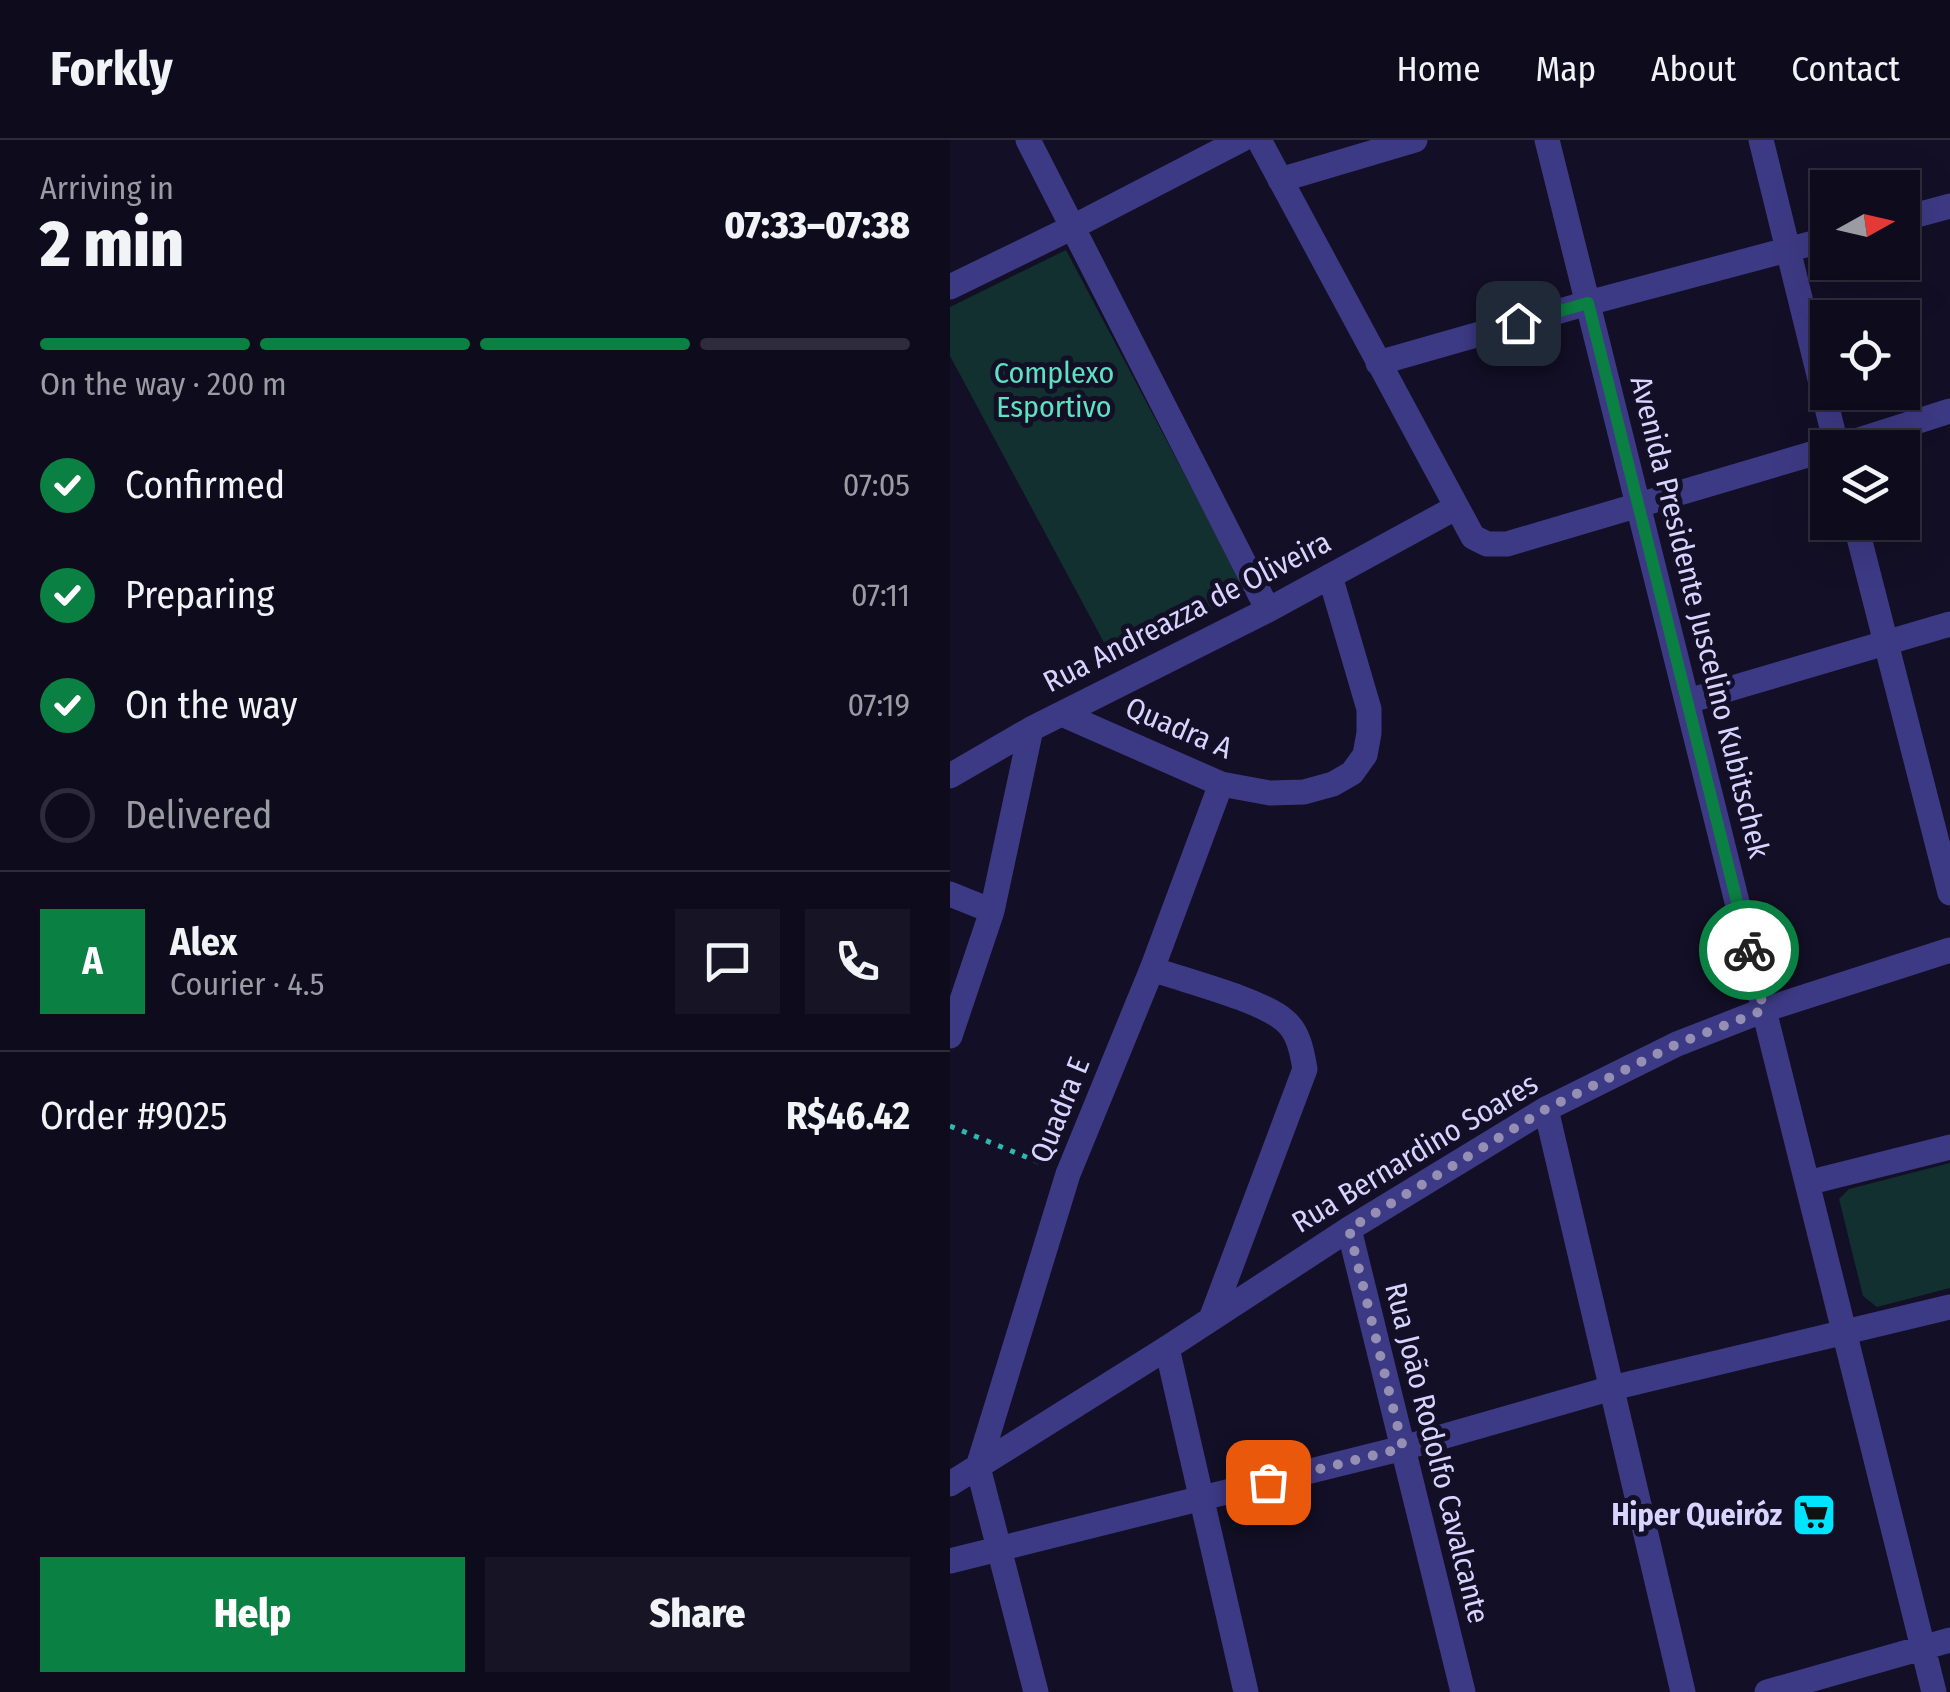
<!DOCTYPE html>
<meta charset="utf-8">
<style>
:root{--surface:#0e0b1c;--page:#171425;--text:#f1f3f6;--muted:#9b9ba3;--line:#2e2b3b;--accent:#0b8043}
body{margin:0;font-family:"Fira Sans Condensed",sans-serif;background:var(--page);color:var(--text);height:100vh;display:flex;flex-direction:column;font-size:38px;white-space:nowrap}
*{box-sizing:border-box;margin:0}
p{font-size:32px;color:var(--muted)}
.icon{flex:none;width:55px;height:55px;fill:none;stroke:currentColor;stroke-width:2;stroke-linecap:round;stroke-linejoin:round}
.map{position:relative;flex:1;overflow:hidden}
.panel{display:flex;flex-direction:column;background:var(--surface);width:950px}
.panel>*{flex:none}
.needle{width:65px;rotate:82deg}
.fabs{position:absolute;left:860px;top:30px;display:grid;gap:20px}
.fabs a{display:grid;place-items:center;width:110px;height:110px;border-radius:0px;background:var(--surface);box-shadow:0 10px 40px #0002,0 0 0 2px var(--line);font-size:50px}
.pin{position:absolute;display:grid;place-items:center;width:85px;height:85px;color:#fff;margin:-42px;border-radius:20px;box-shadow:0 5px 15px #0006}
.courier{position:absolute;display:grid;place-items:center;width:100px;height:100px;margin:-50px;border:8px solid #0b8043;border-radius:50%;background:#fff;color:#222;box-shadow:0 2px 12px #0007}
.overview em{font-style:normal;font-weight:800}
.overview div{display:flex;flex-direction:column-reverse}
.overview{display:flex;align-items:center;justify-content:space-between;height:170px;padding:0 40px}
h1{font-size:65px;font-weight:800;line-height:75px}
.bar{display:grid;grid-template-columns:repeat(4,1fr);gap:15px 10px;align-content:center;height:120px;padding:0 40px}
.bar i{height:12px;border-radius:8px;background:var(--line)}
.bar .selected{background:var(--accent)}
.bar p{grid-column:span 4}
.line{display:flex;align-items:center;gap:25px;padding:0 40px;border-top:2px solid var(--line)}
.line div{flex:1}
.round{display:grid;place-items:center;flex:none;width:105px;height:105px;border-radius:0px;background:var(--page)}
ol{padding:0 40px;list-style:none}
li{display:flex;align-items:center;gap:30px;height:110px}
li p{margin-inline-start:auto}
li .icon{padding:10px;border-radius:50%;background:var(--accent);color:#fff;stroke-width:4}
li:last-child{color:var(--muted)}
li i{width:55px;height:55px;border:5px solid var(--line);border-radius:50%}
.button{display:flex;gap:20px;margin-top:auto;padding:20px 40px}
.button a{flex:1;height:115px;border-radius:0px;background:var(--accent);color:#fff;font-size:40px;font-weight:800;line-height:115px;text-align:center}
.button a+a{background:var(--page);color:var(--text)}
header{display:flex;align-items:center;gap:60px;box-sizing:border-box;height:140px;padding:0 50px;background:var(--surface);border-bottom:2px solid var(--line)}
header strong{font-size:48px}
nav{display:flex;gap:55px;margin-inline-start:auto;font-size:35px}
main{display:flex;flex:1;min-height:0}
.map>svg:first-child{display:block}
.green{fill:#12302f}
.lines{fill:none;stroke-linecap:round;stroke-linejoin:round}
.path{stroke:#2fb8b0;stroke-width:5;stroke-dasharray:5 8;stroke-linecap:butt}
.minor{stroke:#3d3a85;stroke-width:25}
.done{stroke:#948fb3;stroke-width:10;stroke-dasharray:0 18}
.route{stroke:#0b8043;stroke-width:12}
.labels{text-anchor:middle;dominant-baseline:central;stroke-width:10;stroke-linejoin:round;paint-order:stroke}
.park-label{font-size:30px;fill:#5fe0c0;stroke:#130f26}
.street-label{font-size:30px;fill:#d9d4ff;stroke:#130f26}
.poi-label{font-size:30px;font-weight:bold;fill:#d9d4ff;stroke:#130f26;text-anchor:end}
</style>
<header>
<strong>Forkly</strong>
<nav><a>Home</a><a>Map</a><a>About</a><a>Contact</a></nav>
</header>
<main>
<section class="panel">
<div class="overview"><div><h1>2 min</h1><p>Arriving in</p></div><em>07:33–07:38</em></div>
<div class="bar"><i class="selected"></i><i class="selected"></i><i class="selected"></i><i></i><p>On the way · 200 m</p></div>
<ol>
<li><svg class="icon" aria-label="check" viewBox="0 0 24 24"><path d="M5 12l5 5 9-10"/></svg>Confirmed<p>07:05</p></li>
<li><svg class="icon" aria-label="check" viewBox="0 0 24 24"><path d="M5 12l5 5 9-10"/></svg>Preparing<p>07:11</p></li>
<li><svg class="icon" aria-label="check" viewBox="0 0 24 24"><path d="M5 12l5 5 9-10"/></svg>On the way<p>07:19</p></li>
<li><i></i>Delivered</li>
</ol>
<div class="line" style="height:180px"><b class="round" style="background:var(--accent);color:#fff">A</b><div><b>Alex</b><p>Courier · 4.5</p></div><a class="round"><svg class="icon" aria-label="chat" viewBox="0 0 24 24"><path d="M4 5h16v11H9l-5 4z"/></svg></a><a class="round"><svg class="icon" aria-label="phone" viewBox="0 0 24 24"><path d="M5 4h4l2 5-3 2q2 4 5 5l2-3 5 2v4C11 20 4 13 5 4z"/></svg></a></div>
<div class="line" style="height:130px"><div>Order #9025</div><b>R$46.42</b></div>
<div class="button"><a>Help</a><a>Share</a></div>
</section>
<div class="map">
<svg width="1000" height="1552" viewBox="0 0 1000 1552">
<rect width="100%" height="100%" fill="#130f26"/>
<path class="green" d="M 116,110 L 296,451 L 165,523 L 0,216 L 0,167 Z
M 1000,1023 L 1000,1148 L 927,1167 L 913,1156 L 889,1059 L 899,1049 Z"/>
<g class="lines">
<path class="path" d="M 0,986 L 96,1025"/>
<path class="minor" d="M 78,0 L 318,470
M 309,0 L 523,397 L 537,404 L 557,404 L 878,309
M 597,0 L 984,1552
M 811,0 L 887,308
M 330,40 L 465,0
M 952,79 L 1000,66
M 0,147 L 123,87 L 291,0
M 428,223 L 638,163 L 878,99
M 884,308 L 1000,271
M 905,382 L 1000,753
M 738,561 L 1000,484
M 112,574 L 271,644 L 320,653 L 354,652 L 383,644 L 402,633 L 415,615 L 419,593 L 419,569 L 380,436
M 0,636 L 81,589 L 318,470 L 505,368
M 0,754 L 42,771
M 202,829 C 236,841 309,859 334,880 C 349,892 352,912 355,929 L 261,1179
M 0,896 L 42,771 L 81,589
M 596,969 L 733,1552
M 857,1043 L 1000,1007
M 399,1089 L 513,1552
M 217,1208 L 296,1552
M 0,1344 L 217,1208 L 399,1089 L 596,969 L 727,904 L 814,870 L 1000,810
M 0,1421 L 453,1308 L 662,1248 L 1000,1167
M 86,1552 L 28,1327 L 118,1034 L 202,829 L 271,644
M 817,1552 L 1000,1500"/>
</g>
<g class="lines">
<path class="done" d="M 318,1342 L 453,1308 L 399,1089 L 596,969 L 727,904 L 814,870 L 799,810"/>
<path class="route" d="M 568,183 L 638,163 L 799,810"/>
</g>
<defs>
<symbol id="supermarket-square" viewBox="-11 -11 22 22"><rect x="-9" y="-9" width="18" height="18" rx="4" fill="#00e5ff" stroke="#130f26"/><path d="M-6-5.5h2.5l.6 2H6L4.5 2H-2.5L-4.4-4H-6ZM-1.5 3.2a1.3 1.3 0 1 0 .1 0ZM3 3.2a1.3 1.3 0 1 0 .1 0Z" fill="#111"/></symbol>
</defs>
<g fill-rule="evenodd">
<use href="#supermarket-square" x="839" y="1350" width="50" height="50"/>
</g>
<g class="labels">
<g class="park-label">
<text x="104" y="233">Complexo<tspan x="104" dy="34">Esportivo</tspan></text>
</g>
<g class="street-label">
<text transform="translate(237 472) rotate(-27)">Rua Andreazza de Oliveira</text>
<text transform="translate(750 477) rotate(76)">Avenida Presidente Juscelino Kubitschek</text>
<text transform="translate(229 588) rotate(23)">Quadra A</text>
<text transform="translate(110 970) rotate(-68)">Quadra E</text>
<text transform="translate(465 1013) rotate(-31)">Rua Bernardino Soares</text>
<text transform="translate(487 1313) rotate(76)">Rua João Rodolfo Cavalcante</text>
</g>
<g class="poi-label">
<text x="832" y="1375">Hiper Queiróz</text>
</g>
</g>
</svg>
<div class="fabs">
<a><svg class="needle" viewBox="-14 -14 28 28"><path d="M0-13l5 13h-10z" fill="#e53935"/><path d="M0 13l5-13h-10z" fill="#9b9ba3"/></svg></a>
<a><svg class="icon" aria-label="locate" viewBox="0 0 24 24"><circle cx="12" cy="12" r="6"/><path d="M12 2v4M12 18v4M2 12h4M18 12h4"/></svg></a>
<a><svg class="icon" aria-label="layers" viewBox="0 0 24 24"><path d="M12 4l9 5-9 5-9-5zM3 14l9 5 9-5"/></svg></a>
</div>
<div class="pin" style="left:318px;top:1342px;background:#ea580c"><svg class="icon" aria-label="bag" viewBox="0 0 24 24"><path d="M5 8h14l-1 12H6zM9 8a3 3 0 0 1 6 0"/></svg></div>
<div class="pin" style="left:568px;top:183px;background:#1f2937"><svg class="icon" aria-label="home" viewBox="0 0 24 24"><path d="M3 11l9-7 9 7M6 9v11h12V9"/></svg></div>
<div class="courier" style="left:799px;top:810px"><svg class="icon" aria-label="bike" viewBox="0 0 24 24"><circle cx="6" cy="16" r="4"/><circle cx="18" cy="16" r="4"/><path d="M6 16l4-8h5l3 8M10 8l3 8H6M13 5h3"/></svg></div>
</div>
</main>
